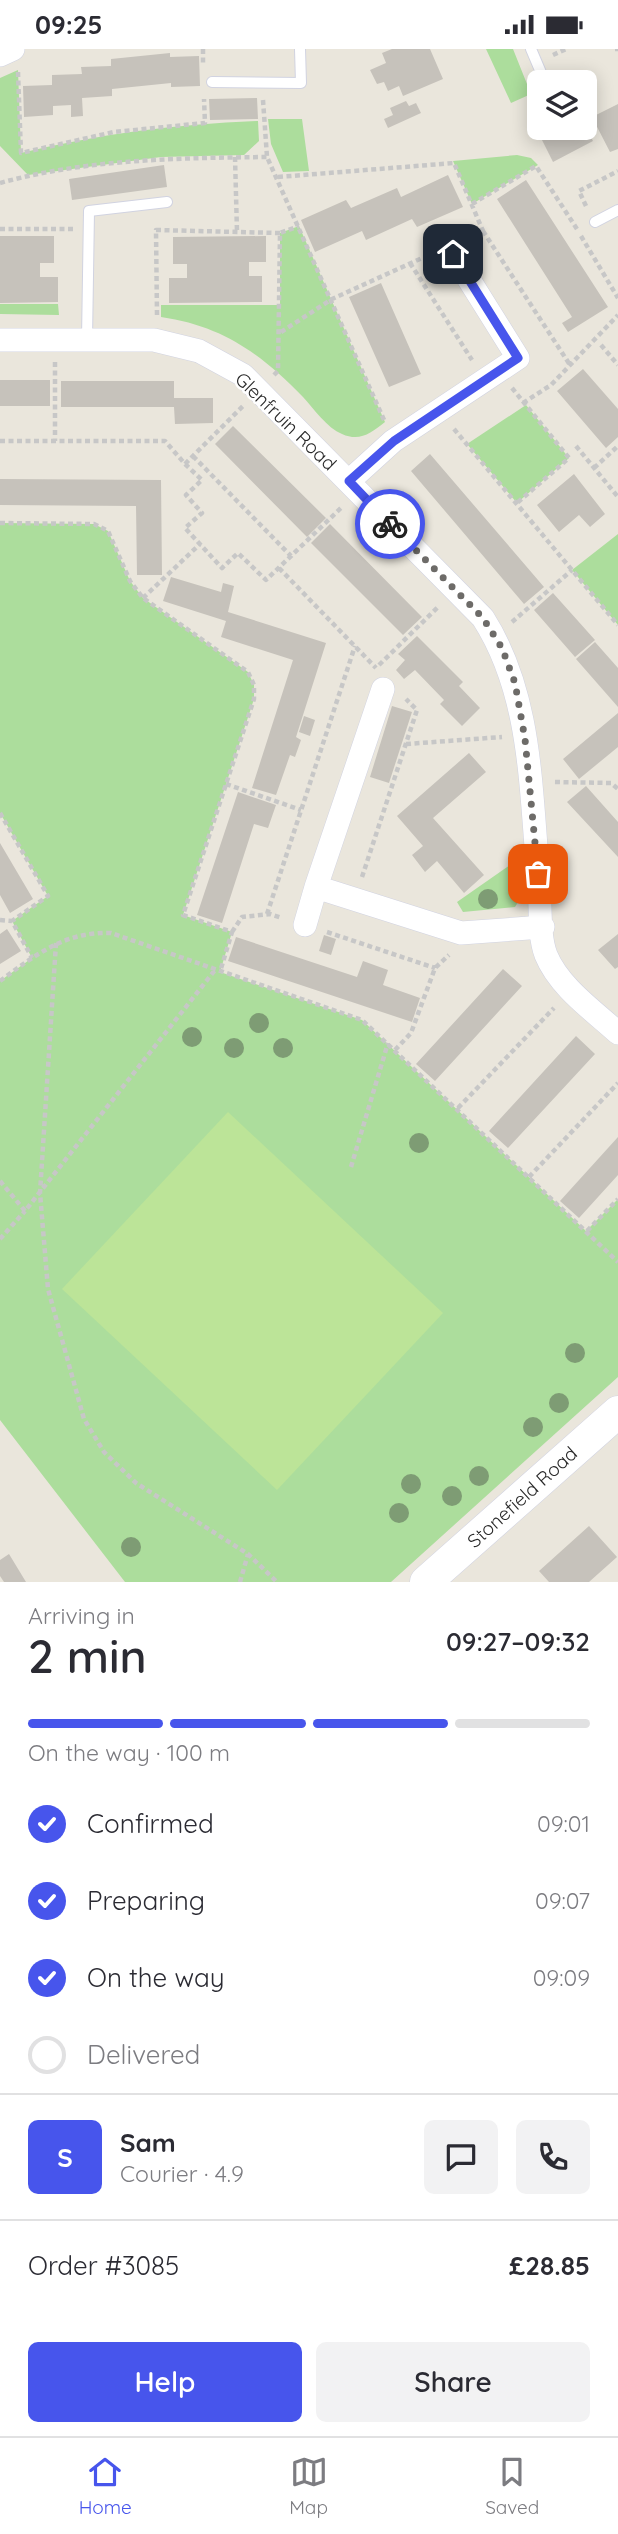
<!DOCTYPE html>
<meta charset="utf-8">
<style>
:root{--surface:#fff;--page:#f2f2f3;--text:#2b2b33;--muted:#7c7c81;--line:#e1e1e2;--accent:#4755ec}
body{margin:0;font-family:Quicksand,sans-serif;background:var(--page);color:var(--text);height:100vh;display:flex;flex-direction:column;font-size:26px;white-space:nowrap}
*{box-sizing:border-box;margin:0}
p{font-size:23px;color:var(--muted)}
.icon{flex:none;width:38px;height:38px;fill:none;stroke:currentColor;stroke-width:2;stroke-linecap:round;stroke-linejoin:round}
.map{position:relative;height:1533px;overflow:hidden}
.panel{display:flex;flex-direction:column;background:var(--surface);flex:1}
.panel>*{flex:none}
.controls{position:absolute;left:527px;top:21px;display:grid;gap:14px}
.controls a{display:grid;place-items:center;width:70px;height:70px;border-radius:10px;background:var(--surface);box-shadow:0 4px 18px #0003;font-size:35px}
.pin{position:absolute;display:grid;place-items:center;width:60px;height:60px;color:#fff;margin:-30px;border-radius:14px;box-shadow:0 4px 10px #0006}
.courier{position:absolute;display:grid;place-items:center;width:70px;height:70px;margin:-35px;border:5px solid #4755ec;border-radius:50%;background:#fff;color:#222;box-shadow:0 2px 9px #0007}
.headline em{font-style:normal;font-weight:600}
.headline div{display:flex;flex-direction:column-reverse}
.headline{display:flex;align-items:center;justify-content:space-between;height:119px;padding:0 28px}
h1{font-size:46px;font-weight:600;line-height:52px}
.bar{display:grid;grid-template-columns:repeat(4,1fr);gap:10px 7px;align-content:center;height:84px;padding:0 28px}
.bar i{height:9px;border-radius:5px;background:var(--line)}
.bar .selected{background:var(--accent)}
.bar p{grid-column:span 4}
.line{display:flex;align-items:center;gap:18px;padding:0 28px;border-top:2px solid var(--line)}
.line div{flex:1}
.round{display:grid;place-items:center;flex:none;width:74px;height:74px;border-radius:10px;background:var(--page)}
ol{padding:0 28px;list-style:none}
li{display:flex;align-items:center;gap:21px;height:77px}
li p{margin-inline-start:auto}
li .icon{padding:7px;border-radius:50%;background:var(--accent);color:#fff;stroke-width:4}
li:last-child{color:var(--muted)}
li i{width:38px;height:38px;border:4px solid var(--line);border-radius:50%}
.primary-button{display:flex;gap:14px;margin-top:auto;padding:14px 28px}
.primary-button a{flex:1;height:80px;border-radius:10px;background:var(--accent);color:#fff;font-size:28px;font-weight:600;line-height:80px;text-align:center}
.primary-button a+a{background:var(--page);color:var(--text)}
.status{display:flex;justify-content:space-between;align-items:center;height:49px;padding:0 35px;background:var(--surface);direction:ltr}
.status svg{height:19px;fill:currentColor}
.tab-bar{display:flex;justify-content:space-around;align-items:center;height:98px;border-top:2px solid var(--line);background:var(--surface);font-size:19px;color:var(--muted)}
.tab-bar a{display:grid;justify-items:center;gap:4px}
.tab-bar .selected{color:var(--accent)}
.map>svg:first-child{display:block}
.green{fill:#acdd9c}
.pitch{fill:#bce498}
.building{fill:#c6c2bb}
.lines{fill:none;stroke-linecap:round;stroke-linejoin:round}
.lane-casing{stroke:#d1d3e1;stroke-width:12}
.street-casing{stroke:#d1d3e1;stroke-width:24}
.secondary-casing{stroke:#d1d3e1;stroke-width:33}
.path{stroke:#c7c7c7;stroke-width:4.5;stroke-dasharray:5 3.5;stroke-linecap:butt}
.lane{stroke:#fff;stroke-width:10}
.street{stroke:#fff;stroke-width:23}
.secondary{stroke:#fff;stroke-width:32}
.tree{fill:#7e9c74}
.done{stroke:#6d6b68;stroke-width:7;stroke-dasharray:0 12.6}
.route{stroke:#4755ec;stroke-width:9}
.labels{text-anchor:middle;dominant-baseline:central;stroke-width:5;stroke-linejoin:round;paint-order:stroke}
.street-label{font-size:19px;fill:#292929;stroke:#fff}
</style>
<div class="status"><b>09:25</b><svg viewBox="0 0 49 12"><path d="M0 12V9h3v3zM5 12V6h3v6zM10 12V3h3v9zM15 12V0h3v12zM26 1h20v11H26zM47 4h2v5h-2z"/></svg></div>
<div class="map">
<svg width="618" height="1533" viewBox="0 0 618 1533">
<rect width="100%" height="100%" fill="#eae6dc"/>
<path class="green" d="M 486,0 L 513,0 L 531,45 L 511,54 Z
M 18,21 L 21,104 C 100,85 177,75 258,72 L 259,92 L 244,106 L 161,108 L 28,126 L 0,97 L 0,29 Z
M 268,70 L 302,70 L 309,122 L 283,123 L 271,95 Z
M 517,106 L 531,109 L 538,116 L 472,155 L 453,112 Z
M 299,177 L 385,373 C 371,384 360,393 342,385 C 327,379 314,360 303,348 C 261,305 223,277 161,268 L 161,256 L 280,256 L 280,184 Z
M 0,255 L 58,255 L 59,266 L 0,265 Z
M 526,356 L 569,409 L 517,454 L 467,395 Z
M 0,474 L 94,475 L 108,482 L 130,532 L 143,549 L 248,623 L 254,636 L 254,650 L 183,866 L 232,883 L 220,923 L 362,971 L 586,1182 L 618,1150 L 618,1328 L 391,1533 L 125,1533 L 0,1371 L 0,932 L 32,909 L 12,872 L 48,847 L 0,764 Z
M 618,485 L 618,576 L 572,521 Z
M 517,811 L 520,850 L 515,858 L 463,863 L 457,853 Z"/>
<path class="pitch" d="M 228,1063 L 443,1264 L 277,1441 L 62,1240 Z"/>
<path class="building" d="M 392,0 L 430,0 L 443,30 L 403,47 L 399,37 L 388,42 L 384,33 L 377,35 L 370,21 L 386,14 L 382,4 Z
M 170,4 L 170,8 L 199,7 L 200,37 L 171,38 L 171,34 L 112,40 L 112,47 L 82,49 L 83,67 L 71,68 L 71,56 L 53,57 L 53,66 L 24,68 L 23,37 L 52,36 L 52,26 L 82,25 L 81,18 L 111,17 L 111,10 Z
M 257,49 L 258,70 L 210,71 L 209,50 Z
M 406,52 L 409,57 L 416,54 L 421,64 L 388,79 L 384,70 L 393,66 L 390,59 Z
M 618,55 L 618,100 L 610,103 L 592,68 Z
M 536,79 L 586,79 L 593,92 L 553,113 Z
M 164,116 L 167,138 L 72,151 L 69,130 Z
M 448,126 L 463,158 L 417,178 L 412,170 L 366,191 L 362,182 L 315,203 L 301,171 L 346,151 L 351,159 L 397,139 L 401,148 Z
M 526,131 L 608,258 L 568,283 L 562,274 L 572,268 L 497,150 Z
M 0,187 L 54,187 L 54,214 L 40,214 L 40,228 L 58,228 L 58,253 L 0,254 Z
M 266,187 L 266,213 L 249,213 L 249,227 L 262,227 L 262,253 L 169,254 L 169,229 L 187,229 L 187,215 L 173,215 L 173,188 Z
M 381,234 L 421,325 L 389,338 L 349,248 Z
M 583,320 L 618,360 L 618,388 L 606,399 L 557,342 Z
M 0,331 L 50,331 L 50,357 L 0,357 Z
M 61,332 L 174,332 L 174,349 L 213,349 L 213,374 L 175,375 L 174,358 L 61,358 Z
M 233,377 L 326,469 L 307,488 L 215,395 Z
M 430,405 L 544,538 L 524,555 L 411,422 Z
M 574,425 L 605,465 L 590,478 L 579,466 L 559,483 L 537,456 Z
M 0,430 L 161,431 L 162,526 L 137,526 L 136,457 L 0,456 Z
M 330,475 L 422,568 L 403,586 L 311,494 Z
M 171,528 L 221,543 L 223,534 L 234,537 L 228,563 L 326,594 L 296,688 L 301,691 L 295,708 L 290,706 L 276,746 L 252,739 L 293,611 L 221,588 L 226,572 L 163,552 Z
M 553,544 L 595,591 L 575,608 L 534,561 Z
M 417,587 L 463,633 L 459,637 L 480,659 L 462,677 L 440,655 L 444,651 L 415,621 L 404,630 L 396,621 L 405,611 L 398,605 Z
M 595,593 L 618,619 L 618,658 L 576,610 Z
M 392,657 L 412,663 L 389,734 L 370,728 Z
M 618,664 L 618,698 L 579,730 L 563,710 Z
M 304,667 L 315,671 L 310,687 L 299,683 Z
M 469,704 L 486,723 L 433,769 L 484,826 L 464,844 L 437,812 L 425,823 L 412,806 L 423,797 L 397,767 Z
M 586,737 L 618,773 L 618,808 L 567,753 Z
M 238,743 L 276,756 L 268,779 L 254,775 L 222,874 L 197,866 Z
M 0,794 L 33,850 L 10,864 L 0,846 Z
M 7,880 L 21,902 L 0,915 L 0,885 Z
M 618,885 L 618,918 L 615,920 L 598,901 Z
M 324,886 L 336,890 L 331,906 L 319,902 Z
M 236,888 L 357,928 L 363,912 L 388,921 L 383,936 L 420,949 L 412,973 L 228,912 Z
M 503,920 L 522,937 L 435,1032 L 416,1015 Z
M 576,987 L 595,1005 L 508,1099 L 489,1082 Z
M 618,1088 L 618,1126 L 579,1169 L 560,1152 Z
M 589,1477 L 617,1508 L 589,1533 L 549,1533 L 539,1522 Z
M 9,1505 L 26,1533 L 4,1533 L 0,1527 L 0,1511 Z"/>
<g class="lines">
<defs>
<path id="lane" d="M 531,0 L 545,33
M 212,33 L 301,34 L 300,0
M 595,173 L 618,161
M 87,291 L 89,162 L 167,153"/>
<path id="street" d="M 0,6 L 13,0
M 0,291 L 154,291 L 199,302 L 243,326 L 483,569 C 533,647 530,743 539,832 C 541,854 538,885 546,906 C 559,938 594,962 618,984
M 349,432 L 393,392 L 518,309 L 453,205
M 316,838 L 383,640
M 305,876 L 316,838 L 461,884 L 543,878"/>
<path id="secondary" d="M 426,1533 L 618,1363"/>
</defs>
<use href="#lane" class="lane-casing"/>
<use href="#street" class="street-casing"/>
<use href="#secondary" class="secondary-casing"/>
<path class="path" d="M 203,0 L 203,17
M 615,0 L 618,0
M 553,6 L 566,0
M 18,23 L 21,104 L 114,83 L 205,74 L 204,50
M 263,51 L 267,108 L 384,371
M 235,108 L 237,183
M 278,128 L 454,114 L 483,182 L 470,188
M 0,134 C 87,110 178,109 267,108
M 472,155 L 536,117 L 577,180
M 586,157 L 579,142 L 618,122
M 0,180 L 73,180
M 483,182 L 570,316
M 581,187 L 618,249
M 410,214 L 472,311
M 157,266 L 156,181 L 280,184
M 281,283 L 332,250 L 431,205
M 601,296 L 618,316
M 55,313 L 55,392
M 274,326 L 278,322 L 280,184 L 299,177
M 512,339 L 569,409 L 517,454
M 523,354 L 551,336 L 618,266
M 454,380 L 618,576
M 0,392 L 165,392 L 185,415 L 243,357
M 576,397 L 618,448
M 193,407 L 291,507
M 185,415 L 202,431 L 186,446 L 202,464 L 185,479 L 222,519 L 238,504 L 266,531 L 342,458
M 594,419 L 618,397
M 0,474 L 94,475 L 108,482 L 130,532 L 143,549 L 248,623 L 254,636 L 254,650 L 183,866 L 232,883 L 220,923
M 279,519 L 376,619
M 143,549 L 200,495
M 512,573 L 572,521
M 379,616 L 438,558
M 406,695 L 502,688
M 555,733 L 611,734 L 618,740
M 226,735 L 301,761
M 0,764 L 48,847 L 12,872 L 32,909
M 362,828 L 417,661 L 406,650
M 267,865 L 355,597
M 0,871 L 12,872
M 232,883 L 242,868 L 270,865 L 282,869
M 327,883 L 435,919
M 56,894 L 40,1144 L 48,1240 L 84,1370 L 104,1403 L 136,1434 L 248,1505 L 277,1533
M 0,932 C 35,906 66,882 111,884 L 362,971 L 618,1213
M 395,1001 L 411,984 L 435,919 L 449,906
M 458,1059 L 554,959
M 351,1118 L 388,994
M 529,1128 L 618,1034
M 0,1132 L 25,1162 L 215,921
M 587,1182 L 618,1150
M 0,1190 L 25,1162
M 240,1533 L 248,1505"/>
<use href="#lane" class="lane"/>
<use href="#street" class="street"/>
<use href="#secondary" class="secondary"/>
</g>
<g class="tree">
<circle cx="488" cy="850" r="10"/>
<circle cx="259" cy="974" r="10"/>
<circle cx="192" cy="988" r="10"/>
<circle cx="234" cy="999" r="10"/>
<circle cx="283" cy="999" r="10"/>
<circle cx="419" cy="1094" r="10"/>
<circle cx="575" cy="1304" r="10"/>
<circle cx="559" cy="1354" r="10"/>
<circle cx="533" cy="1378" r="10"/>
<circle cx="479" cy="1427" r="10"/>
<circle cx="411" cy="1435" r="10"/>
<circle cx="452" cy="1447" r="10"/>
<circle cx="399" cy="1464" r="10"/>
<circle cx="131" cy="1498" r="10"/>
</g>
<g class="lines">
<path class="done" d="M 390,475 L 483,569 L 502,599 L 515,634 L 525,690 L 538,825"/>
<path class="route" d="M 390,475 L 349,432 L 394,392 L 518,309 L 453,205"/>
</g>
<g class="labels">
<g class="street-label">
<text transform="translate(286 372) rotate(44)">Glenfruin Road</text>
<text transform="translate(522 1448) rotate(-42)">Stonefield Road</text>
</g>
</g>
</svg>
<div class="controls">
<a><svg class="icon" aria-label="layers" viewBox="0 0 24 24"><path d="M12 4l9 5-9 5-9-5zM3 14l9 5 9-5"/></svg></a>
</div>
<div class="pin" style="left:538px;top:825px;background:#ea580c"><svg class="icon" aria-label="bag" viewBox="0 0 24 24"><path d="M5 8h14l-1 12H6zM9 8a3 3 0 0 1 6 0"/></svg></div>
<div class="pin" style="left:453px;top:205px;background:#1f2937"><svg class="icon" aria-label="home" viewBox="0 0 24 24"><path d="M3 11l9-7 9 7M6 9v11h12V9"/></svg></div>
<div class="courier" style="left:390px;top:475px"><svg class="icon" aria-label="bike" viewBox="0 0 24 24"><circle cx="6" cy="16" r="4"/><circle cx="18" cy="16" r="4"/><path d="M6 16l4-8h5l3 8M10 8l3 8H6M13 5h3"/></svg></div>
</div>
<section class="panel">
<div class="headline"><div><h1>2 min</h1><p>Arriving in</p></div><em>09:27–09:32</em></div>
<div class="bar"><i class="selected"></i><i class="selected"></i><i class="selected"></i><i></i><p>On the way · 100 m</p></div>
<ol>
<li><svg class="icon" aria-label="check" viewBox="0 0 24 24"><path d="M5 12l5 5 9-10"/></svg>Confirmed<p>09:01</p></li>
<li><svg class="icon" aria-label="check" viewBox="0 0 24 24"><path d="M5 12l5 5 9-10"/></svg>Preparing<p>09:07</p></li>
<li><svg class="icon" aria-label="check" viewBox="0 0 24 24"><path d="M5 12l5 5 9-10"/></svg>On the way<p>09:09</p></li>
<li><i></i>Delivered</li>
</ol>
<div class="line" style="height:126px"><b class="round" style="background:var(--accent);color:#fff">S</b><div><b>Sam</b><p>Courier · 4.9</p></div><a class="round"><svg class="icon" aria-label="chat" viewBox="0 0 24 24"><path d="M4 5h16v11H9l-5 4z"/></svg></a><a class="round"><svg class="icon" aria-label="phone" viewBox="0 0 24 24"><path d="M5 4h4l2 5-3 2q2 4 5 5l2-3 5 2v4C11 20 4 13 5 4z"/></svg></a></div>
<div class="line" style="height:91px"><div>Order #3085</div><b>£28.85</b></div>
<div class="primary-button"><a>Help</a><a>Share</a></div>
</section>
<nav class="tab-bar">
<a class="selected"><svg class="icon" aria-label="home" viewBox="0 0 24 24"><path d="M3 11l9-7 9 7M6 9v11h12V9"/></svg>Home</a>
<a><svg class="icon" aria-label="map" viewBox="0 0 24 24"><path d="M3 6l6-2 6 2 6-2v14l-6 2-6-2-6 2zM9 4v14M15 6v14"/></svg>Map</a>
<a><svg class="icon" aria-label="saved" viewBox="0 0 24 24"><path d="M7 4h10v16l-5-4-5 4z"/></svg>Saved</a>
</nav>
